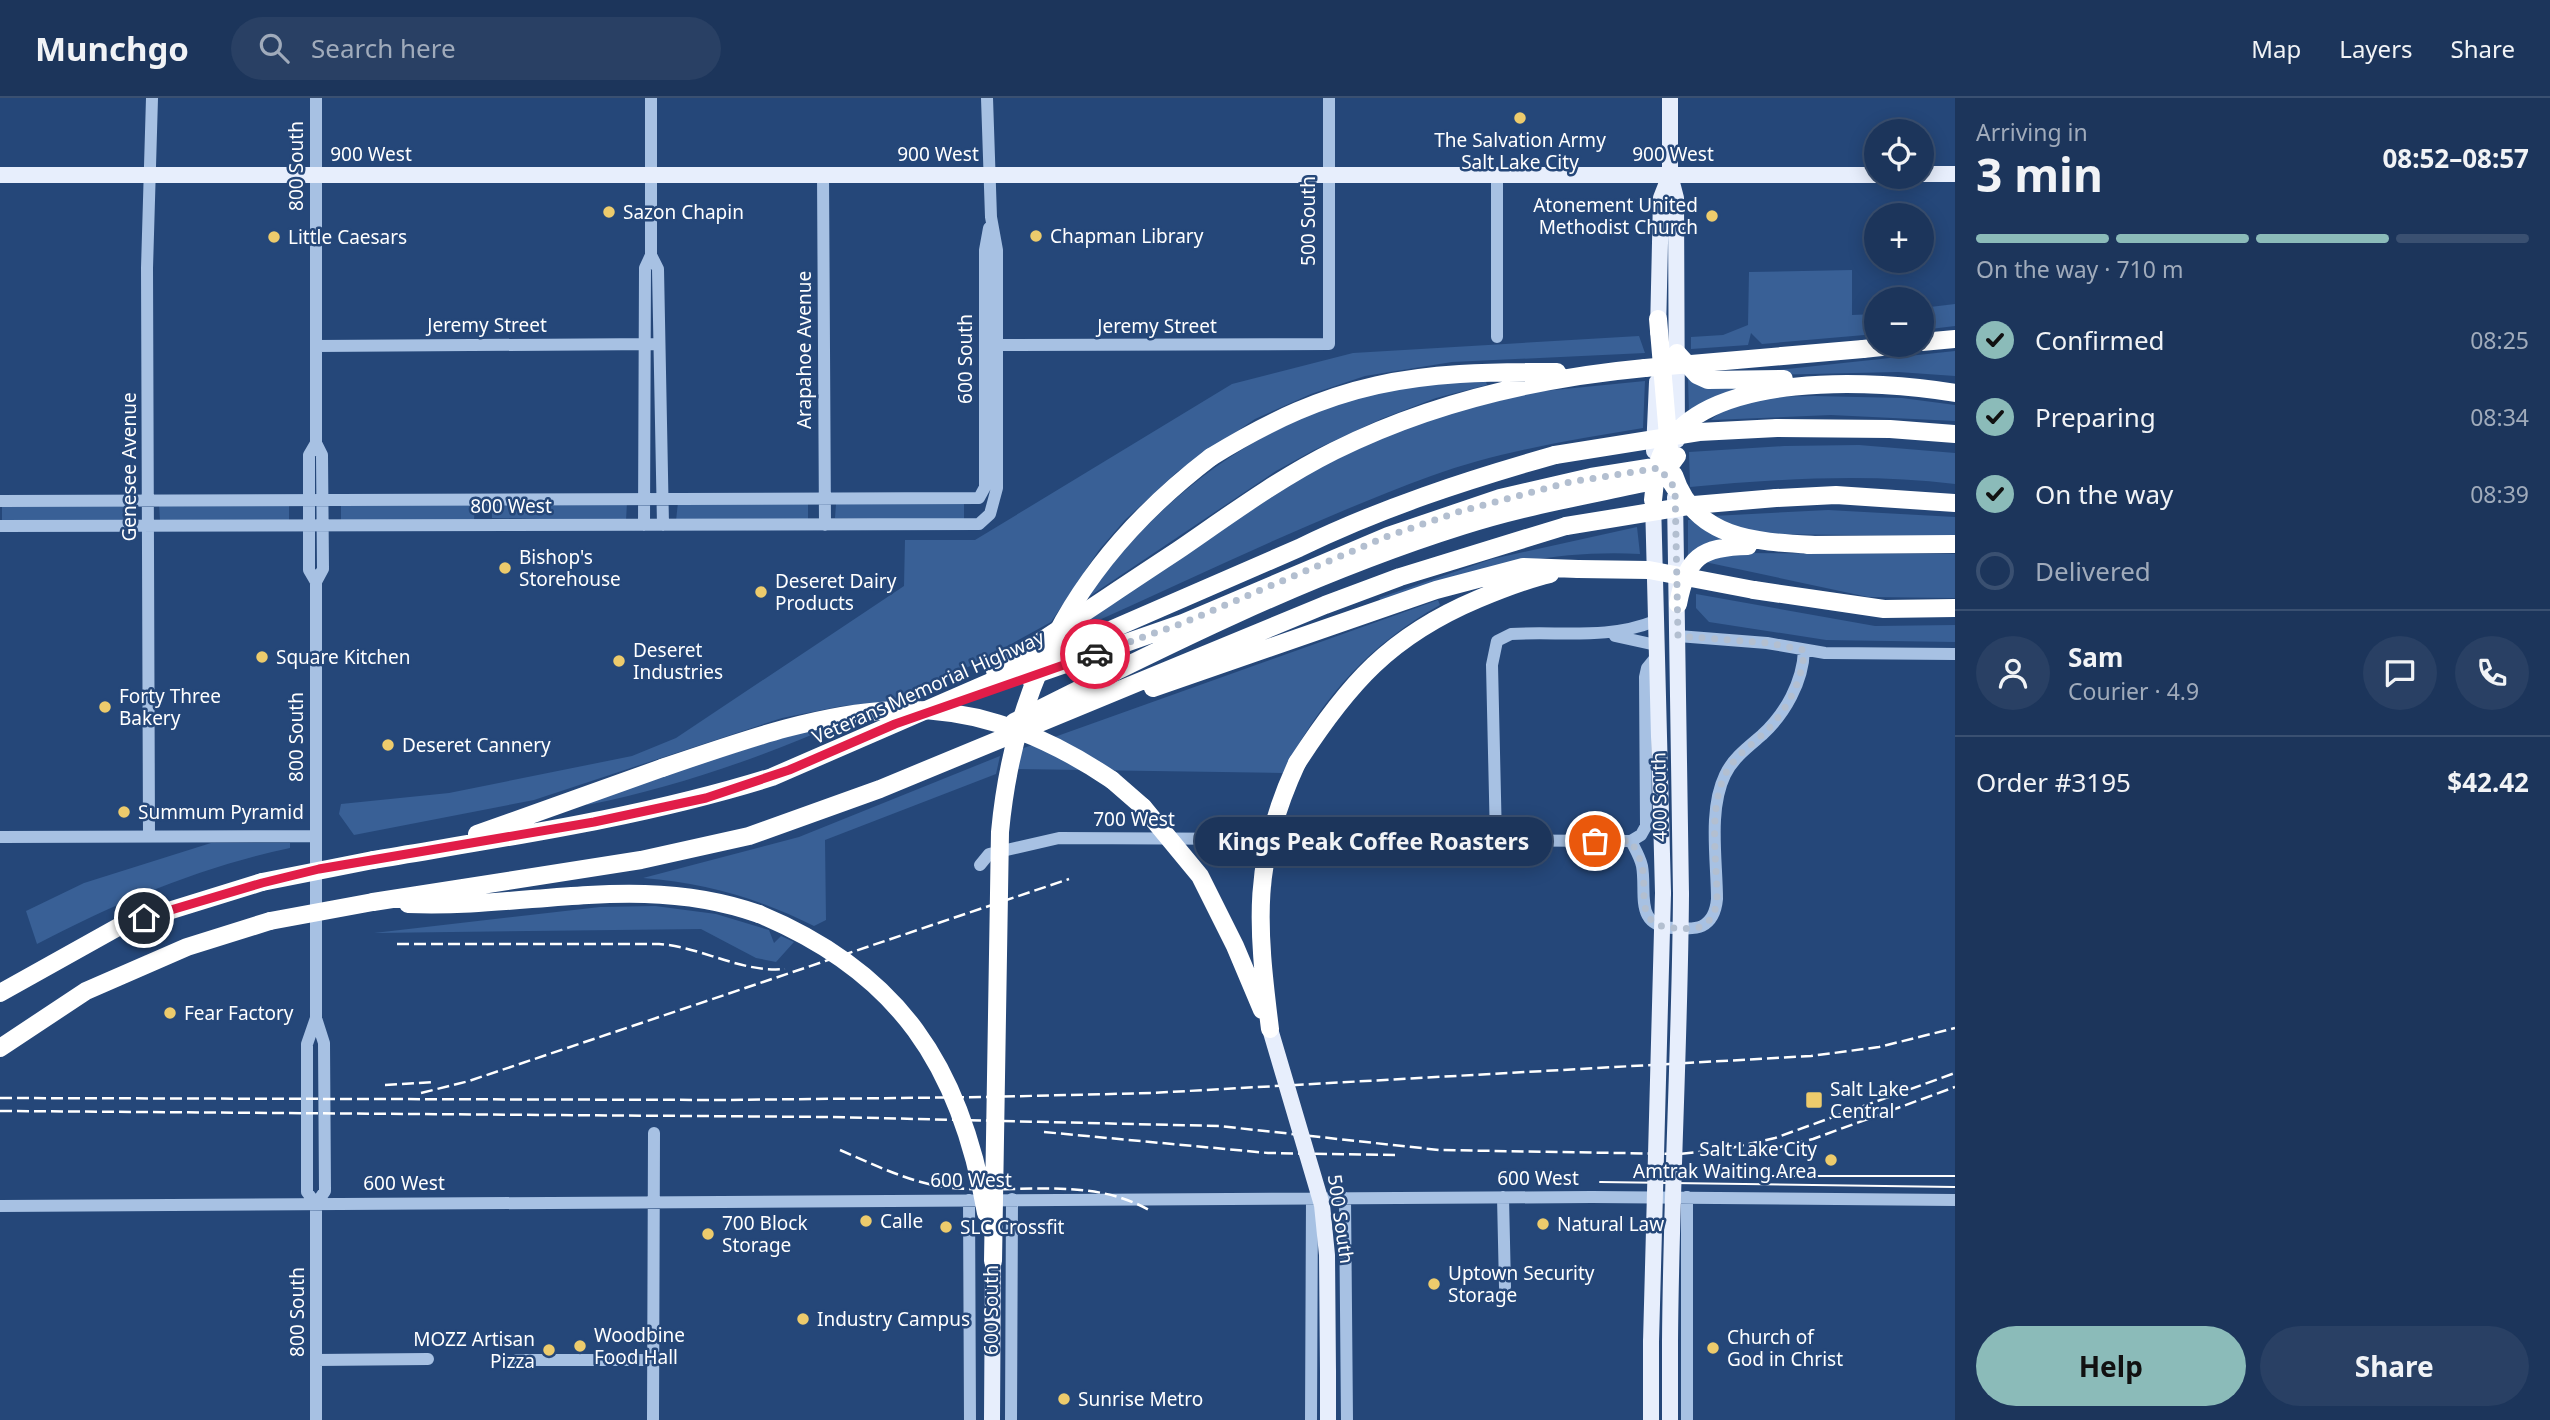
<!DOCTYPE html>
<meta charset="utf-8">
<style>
:root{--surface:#1c355b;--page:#294064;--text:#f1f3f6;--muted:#a0abbb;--line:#3a5071;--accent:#8bbbb9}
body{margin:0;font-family:"Noto Sans",sans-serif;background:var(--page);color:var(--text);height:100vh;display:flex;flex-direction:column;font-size:26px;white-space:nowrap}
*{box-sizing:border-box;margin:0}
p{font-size:23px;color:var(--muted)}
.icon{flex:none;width:38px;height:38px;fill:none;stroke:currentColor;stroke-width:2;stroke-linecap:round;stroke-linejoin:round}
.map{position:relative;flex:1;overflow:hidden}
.panel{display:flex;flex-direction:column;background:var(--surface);width:595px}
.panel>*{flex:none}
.tools{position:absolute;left:1864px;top:21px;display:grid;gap:14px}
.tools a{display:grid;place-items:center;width:70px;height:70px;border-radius:50%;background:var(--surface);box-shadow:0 4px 18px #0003,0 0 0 2px var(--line);font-size:35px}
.pin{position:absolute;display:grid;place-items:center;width:60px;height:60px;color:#fff;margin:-30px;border:4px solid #fff;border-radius:50%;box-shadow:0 2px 7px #0007}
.courier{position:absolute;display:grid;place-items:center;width:70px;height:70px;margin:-35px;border:5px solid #e11d48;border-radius:50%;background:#fff;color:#222;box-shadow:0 2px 9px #0007}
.bubble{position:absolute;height:49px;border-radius:24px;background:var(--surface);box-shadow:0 4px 18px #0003,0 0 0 2px var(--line);font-size:23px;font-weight:700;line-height:49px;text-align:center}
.overview em{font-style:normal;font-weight:700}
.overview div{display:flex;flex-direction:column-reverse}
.overview{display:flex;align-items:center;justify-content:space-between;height:119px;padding:0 21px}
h1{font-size:46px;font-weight:700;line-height:52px}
.bar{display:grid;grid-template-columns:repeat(4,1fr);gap:10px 7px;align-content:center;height:84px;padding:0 21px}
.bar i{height:9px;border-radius:5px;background:var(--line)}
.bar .on{background:var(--accent)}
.bar p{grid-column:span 4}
.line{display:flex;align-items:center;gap:18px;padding:0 21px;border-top:2px solid var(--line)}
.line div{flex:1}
.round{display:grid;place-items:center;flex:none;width:74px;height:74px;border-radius:37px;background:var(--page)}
ol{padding:0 21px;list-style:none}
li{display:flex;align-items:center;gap:21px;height:77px}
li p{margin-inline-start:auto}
li .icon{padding:7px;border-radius:50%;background:var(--accent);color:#111;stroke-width:4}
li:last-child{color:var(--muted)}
li i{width:38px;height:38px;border:4px solid var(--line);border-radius:50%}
.primary-button{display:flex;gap:14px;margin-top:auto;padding:14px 21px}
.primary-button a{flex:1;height:80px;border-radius:42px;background:var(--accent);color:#111;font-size:28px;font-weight:700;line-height:80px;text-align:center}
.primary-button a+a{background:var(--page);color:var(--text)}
header{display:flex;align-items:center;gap:42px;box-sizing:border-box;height:98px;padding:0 35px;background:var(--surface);border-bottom:2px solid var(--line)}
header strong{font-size:33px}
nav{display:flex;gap:38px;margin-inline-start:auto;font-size:24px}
.search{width:490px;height:63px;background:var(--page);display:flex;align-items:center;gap:18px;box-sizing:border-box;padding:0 24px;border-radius:38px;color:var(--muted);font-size:26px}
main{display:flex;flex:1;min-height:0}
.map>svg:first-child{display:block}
.green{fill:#396096}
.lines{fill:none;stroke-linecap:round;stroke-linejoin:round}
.minor{stroke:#a7c1e3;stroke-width:12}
.major{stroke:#e7eefc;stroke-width:16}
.highway{stroke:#fff;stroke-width:18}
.tram{stroke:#fff;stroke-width:2}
.rail{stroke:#fff;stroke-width:2.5;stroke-dasharray:12 5;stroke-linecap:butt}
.major-bridge{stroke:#e7eefc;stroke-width:16}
.highway-bridge{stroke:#fff;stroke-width:18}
.done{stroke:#b3bfd0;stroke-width:7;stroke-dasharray:0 12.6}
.route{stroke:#e11d48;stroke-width:9}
.poi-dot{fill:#edcb6c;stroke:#254779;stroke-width:2.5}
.labels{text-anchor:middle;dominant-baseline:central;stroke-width:5;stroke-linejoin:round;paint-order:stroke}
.poi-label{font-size:19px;fill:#fff;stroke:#254779;text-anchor:start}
.street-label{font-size:19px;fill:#fff;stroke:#254779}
</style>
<header>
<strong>Munchgo</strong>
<div class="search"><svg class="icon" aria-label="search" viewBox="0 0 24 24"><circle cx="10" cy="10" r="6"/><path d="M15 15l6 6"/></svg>Search here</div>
<nav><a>Map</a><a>Layers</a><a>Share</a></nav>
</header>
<main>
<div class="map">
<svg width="1955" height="1322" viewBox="0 0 1955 1322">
<rect width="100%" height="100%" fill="#254779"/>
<path class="green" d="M 1852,172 L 1852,217 L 1876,216 L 1876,236 L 1762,246 L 1751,235 L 1748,247 L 1691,251 L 1691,239 L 1723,237 L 1748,227 L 1749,174 Z
M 1955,206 L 1955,228 L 1922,232 L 1922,210 Z
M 1639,238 L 1645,255 L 1452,264 L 1365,278 L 1311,296 L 1255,321 L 1177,374 L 1125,422 L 1099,452 L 1051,524 L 975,566 L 886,604 L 842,608 L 782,620 L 534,702 L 354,737 L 339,716 L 341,706 L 449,695 L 632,658 L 676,640 L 904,488 L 905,442 L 975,442 L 1232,286 L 1353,255 Z
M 1955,253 L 1955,278 L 1898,274 L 1721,278 Z
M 1688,279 L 1748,287 L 1689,315 Z
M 1485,280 L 1487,287 L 1436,300 L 1381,321 L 1314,352 L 1276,373 L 1087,500 C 1162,392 1275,311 1406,289 C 1432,284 1459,283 1485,280 Z
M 1645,283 L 1643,330 C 1572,342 1499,353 1431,378 C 1314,421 1200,477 1086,528 L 1084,522 L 1318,369 L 1425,321 L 1534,294 Z
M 1814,298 L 1902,300 L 1955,307 L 1955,323 L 1831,317 L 1711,322 C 1739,296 1779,299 1814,298 Z
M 1859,347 L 1955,355 L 1955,386 C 1868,375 1777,381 1690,389 L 1689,354 L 1784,348 Z
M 627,404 L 626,423 L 492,420 L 492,407 Z
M 678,404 L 808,405 L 808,423 L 676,423 Z
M 964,404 L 964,423 L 835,420 L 836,406 Z
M 2,405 L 135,405 L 135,424 L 2,424 Z
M 159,405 L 289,405 L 289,423 L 160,423 Z
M 341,405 L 475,407 L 474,422 L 341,423 Z
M 1828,412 L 1955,419 L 1955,438 L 1759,436 L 1748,435 L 1713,418 Z
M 1697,421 L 1730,441 L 1708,444 L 1688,458 L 1688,422 Z
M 1637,429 L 1640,456 C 1549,451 1465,473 1381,503 L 1379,500 L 1492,461 Z
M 1731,455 L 1955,456 L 1955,500 L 1868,499 L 1705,464 Z
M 1696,496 L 1875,528 L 1955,527 L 1955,544 L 1826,542 L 1709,524 L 1696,510 Z
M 1438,502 L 1440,507 C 1368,547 1320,602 1283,675 L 1016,671 L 1021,651 Z
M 837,626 C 757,661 673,690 587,707 L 585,702 L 781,640 Z
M 1000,658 L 996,676 L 825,742 L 826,822 L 814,828 C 758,800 705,785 643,780 L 799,739 Z
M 211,745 L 290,745 L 290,750 C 200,769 118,804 37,846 L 26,813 L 84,785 Z
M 655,808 L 716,816 L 769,832 L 774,845 L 781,838 L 794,844 L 776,864 L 756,860 L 701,831 L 374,835 L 600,809 Z"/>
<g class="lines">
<path class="minor" d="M 316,0 L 316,345 L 322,357 L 323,471 L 316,484 L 316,920 L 307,946 L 307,1094 L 316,1106
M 823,76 L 825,427
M 1497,76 L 1497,239
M 651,157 L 658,171 L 663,427
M 991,247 L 1329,246 L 1329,0
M 316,248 L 659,246
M 316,345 L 309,357 L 309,472 L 316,484
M 0,403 L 979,400 L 985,389 L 985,152 L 989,130
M 644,427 L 645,170 L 651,157 L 651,0
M 0,428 L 979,426 L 990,416 L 997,390 L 997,152 L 991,119 L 987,0
M 1615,538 L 1656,547
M 1678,538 L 1767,545 L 1825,555 L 1955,556
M 149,738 L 147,170 L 152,0
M 0,739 L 316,738
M 1496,742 L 1492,567 L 1497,543 L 1511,536 C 1560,533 1608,542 1655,523
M 1631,743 C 1635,751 1640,759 1642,768 C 1647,795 1633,829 1675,830 C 1683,830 1694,832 1702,828 C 1712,823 1716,812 1717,801 C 1717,763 1708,712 1725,677 C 1733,660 1748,649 1762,637 C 1785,616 1803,584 1804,552
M 1631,743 L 1641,737 L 1646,728 L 1645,579 L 1647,570 L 1656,559
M 980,767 L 989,756 L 1059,740 L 1631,743
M 316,920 L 324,945 L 325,1093 L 316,1106 L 316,1322
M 1503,1099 L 1505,1189
M 1687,1099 L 1687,1322
M 1345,1100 L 1347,1322
M 969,1102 L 970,1322
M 0,1108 L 1592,1099 L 1955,1102
M 316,1262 L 428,1261
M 517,1262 L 653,1262
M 653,1322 L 654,1035
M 1011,1322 L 1012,1101
M 1311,1322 L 1312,1100"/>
<path class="major" d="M 1670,0 L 1670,77 L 1676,100 L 1677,342
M 1922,76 L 1955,76
M 0,77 L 1876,77
M 1658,234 L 1661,100 L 1670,77
M 1654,353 L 1657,284
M 1675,399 L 1681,796
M 1653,403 L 1663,795
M 1651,1244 L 1651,1322
M 1670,1244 L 1670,1322
M 992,1322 L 993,1163
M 1328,1322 L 1328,1274"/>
<path class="highway" d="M 1658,221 L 1669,350
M 1922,244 L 1955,241
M 1863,251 L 1900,247
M 1677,255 L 1697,277 L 1708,282 L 1784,281
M 1777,330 L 1890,331 L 1955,336
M 1211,359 C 1336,282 1413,273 1557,274
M 1674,377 C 1695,443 1760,444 1817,447
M 1776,400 L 1836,397 L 1955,405
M 1653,402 C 1655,387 1655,369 1662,355 C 1703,271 1878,282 1955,295
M 1807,447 L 1955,446
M 1754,492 L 1884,511 L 1955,510
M 1678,506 C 1687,459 1700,449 1748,448
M 995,573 C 1056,534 1116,493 1177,453 C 1228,418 1278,381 1334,353 C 1430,305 1538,280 1645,270
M 1028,579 L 1183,525 L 1388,438 L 1500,400 L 1591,379 L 1654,369 L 1664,373 L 1675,390
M 1153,590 L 1436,492 L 1523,469 L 1578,471
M 1014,624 C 1159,551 1306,477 1462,428 C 1524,408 1589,397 1653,383 L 1663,377 L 1677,358
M 1297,665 C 1348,586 1390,538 1478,501 C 1502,491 1524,482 1550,476
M 1112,682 L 1143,709
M 477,736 L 662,670
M 373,762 C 507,739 641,720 772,679 L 1299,450 C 1381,410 1467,382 1555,357
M 373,804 L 641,762 L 749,738 L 880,691 L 1325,507 L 1400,479 L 1566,428
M 408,806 C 528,811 641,774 759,816
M 0,895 L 120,828 L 262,784
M 0,950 L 86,893 L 187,849 L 270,823"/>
<path class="tram" d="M 1761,1078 L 1955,1078
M 1600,1084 L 1955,1089"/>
<path class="rail" d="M 397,846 L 659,846 C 702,849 741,875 785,871
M 385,987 L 435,984
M 421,995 L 469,983 L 1069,781
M 0,1000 L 727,1002 L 985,999 L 1152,995 L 1811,958 L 1879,949 L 1955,930
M 0,1013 L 831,1019 L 1219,1028 L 1439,1052 L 1679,1056 L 1727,1051 L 1775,1040 L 1955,975
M 1044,1034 L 1268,1055 L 1400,1057
M 840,1052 C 877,1068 913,1086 952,1090 C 1018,1096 1089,1078 1149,1112
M 1743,1058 L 1813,1041 L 1955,989"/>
<path class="major-bridge" d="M 1270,931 L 1322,1107 L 1327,1157 L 1328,1274
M 1651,1244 L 1663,795
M 1670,1244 C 1671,1094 1680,945 1681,796"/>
<path class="highway-bridge" d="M 1645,270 L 1863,251
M 1555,357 L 1699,334 L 1777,330
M 1566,428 L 1694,407 L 1776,400
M 1578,471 L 1649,472 L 1754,492
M 662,670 C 835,611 947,571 1112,682
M 1143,709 L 1200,778 L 1235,848 L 1262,912
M 262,784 L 373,762
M 759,816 C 899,874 961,969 986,1115
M 270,823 L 373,804
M 1270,931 C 1257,826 1251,764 1297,665
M 993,1163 L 1000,734 C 1015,574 1084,456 1211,359"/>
</g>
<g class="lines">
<path class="done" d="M 1095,556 L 1183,525 L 1388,438 L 1458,414 L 1570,384 L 1659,370 L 1675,390 L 1678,538 L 1768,545 L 1804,552 C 1803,584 1785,616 1762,637 C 1748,650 1733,660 1725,677 C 1708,712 1717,763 1717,801 C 1716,812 1712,823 1702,828 C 1694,832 1683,830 1675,830 C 1633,829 1648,795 1642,768 C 1640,759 1635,751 1631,743 L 1595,743"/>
<path class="route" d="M 144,820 L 262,785 L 319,771 L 594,724 L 706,700 L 789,672 L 895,626 L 1095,556"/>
</g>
<g class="poi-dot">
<circle cx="1520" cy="20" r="7"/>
<circle cx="609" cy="114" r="7"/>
<circle cx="1712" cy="118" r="7"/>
<circle cx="1036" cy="138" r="7"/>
<circle cx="274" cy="139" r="7"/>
<circle cx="505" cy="470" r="7"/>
<circle cx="761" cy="494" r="7"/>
<circle cx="262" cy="559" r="7"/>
<circle cx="619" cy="563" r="7"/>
<circle cx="105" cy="609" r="7"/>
<circle cx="388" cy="647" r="7"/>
<circle cx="124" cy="714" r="7"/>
<circle cx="170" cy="915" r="7"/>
<rect x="1805" y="993" width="18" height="18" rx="3.5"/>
<circle cx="1831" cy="1062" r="7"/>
<circle cx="866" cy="1123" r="7"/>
<circle cx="1543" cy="1126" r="7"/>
<circle cx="946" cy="1129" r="7"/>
<circle cx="708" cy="1136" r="7"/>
<circle cx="1434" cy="1186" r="7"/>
<circle cx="803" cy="1221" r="7"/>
<circle cx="580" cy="1248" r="7"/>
<circle cx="1713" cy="1250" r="7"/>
<circle cx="549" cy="1252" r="7"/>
<circle cx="1064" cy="1301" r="7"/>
</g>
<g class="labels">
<g class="poi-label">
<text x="1520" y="42" text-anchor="middle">The Salvation Army<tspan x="1520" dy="22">Salt Lake City</tspan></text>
<text x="1698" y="107" text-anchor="end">Atonement United<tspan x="1698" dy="22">Methodist Church</tspan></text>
<text x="623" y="114">Sazon Chapin</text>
<text x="1050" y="138">Chapman Library</text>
<text x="288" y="139">Little Caesars</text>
<text x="519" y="459">Bishop's<tspan x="519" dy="22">Storehouse</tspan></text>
<text x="775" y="483">Deseret Dairy<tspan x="775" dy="22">Products</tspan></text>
<text x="633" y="552">Deseret<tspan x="633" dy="22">Industries</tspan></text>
<text x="276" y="559">Square Kitchen</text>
<text x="119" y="598">Forty Three<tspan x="119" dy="22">Bakery</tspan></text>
<text x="402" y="647">Deseret Cannery</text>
<text x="138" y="714">Summum Pyramid</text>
<text x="184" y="915">Fear Factory</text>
<text x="1830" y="991">Salt Lake<tspan x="1830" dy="22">Central</tspan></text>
<text x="1817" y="1051" text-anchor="end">Salt Lake City<tspan x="1817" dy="22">Amtrak Waiting Area</tspan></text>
<text x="880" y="1123">Calle</text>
<text x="722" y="1125">700 Block<tspan x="722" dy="22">Storage</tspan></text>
<text x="1557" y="1126">Natural Law</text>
<text x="960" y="1129">SLC Crossfit</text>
<text x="1448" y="1175">Uptown Security<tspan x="1448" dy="22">Storage</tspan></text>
<text x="817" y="1221">Industry Campus</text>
<text x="594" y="1237">Woodbine<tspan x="594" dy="22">Food Hall</tspan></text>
<text x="1727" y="1239">Church of<tspan x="1727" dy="22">God in Christ</tspan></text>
<text x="535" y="1241" text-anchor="end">MOZZ Artisan<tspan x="535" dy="22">Pizza</tspan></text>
<text x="1078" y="1301">Sunrise Metro</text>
</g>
<g class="street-label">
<text x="371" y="56">900 West</text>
<text x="938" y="56">900 West</text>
<text x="1673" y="56">900 West</text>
<text transform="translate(296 68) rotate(-90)">800 South</text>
<text transform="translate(1308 123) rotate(-90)">500 South</text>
<text x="487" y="227">Jeremy Street</text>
<text x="1157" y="228">Jeremy Street</text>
<text transform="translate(804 252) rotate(-90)">Arapahoe Avenue</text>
<text transform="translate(965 261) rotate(-90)">600 South</text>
<text transform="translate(129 369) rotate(-90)">Genesee Avenue</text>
<text x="511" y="408">800 West</text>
<text transform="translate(928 589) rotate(-24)">Veterans Memorial Highway</text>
<text transform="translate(296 639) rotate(-90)">800 South</text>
<text transform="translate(1659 699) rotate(-91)">400 South</text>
<text x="1134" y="721">700 West</text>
<text x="1538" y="1080">600 West</text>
<text x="971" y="1082">600 West</text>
<text x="404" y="1085">600 West</text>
<text transform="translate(1341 1121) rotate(82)">500 South</text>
<text transform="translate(991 1212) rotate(-90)">600 South</text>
<text transform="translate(297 1214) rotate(-90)">800 South</text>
</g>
</g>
</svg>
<div class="tools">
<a><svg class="icon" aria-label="locate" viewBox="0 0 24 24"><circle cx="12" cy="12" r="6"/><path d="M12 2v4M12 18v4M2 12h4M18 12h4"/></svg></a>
<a>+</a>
<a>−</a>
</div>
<div class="pin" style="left:1595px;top:743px;background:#ea580c"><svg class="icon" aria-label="bag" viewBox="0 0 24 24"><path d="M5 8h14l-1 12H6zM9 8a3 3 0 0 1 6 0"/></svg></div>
<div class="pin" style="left:144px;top:820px;background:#1f2937"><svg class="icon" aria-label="home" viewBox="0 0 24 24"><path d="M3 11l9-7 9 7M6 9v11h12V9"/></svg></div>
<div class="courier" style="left:1095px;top:556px"><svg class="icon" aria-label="car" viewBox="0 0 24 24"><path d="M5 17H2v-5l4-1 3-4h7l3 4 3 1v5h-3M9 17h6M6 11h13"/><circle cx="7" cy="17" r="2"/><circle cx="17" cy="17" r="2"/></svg></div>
<div class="bubble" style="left:1195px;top:719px;width:357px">Kings Peak Coffee Roasters</div>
</div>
<section class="panel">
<div class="overview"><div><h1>3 min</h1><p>Arriving in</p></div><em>08:52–08:57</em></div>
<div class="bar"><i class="on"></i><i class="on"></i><i class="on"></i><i></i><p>On the way · 710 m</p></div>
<ol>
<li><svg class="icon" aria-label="check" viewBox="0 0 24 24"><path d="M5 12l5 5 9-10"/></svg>Confirmed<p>08:25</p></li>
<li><svg class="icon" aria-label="check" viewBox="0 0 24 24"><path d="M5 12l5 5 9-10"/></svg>Preparing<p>08:34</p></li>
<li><svg class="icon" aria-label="check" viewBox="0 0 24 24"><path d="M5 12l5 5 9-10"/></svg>On the way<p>08:39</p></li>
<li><i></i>Delivered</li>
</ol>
<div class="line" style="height:126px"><a class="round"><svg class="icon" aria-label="person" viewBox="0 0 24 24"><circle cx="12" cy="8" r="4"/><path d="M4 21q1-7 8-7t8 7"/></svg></a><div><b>Sam</b><p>Courier · 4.9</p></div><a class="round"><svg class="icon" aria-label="chat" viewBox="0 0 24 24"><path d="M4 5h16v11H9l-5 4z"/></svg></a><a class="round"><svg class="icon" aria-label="phone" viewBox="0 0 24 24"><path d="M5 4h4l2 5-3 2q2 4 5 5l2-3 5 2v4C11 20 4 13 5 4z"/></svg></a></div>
<div class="line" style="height:91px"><div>Order #3195</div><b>$42.42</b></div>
<div class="primary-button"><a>Help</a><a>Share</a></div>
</section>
</main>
